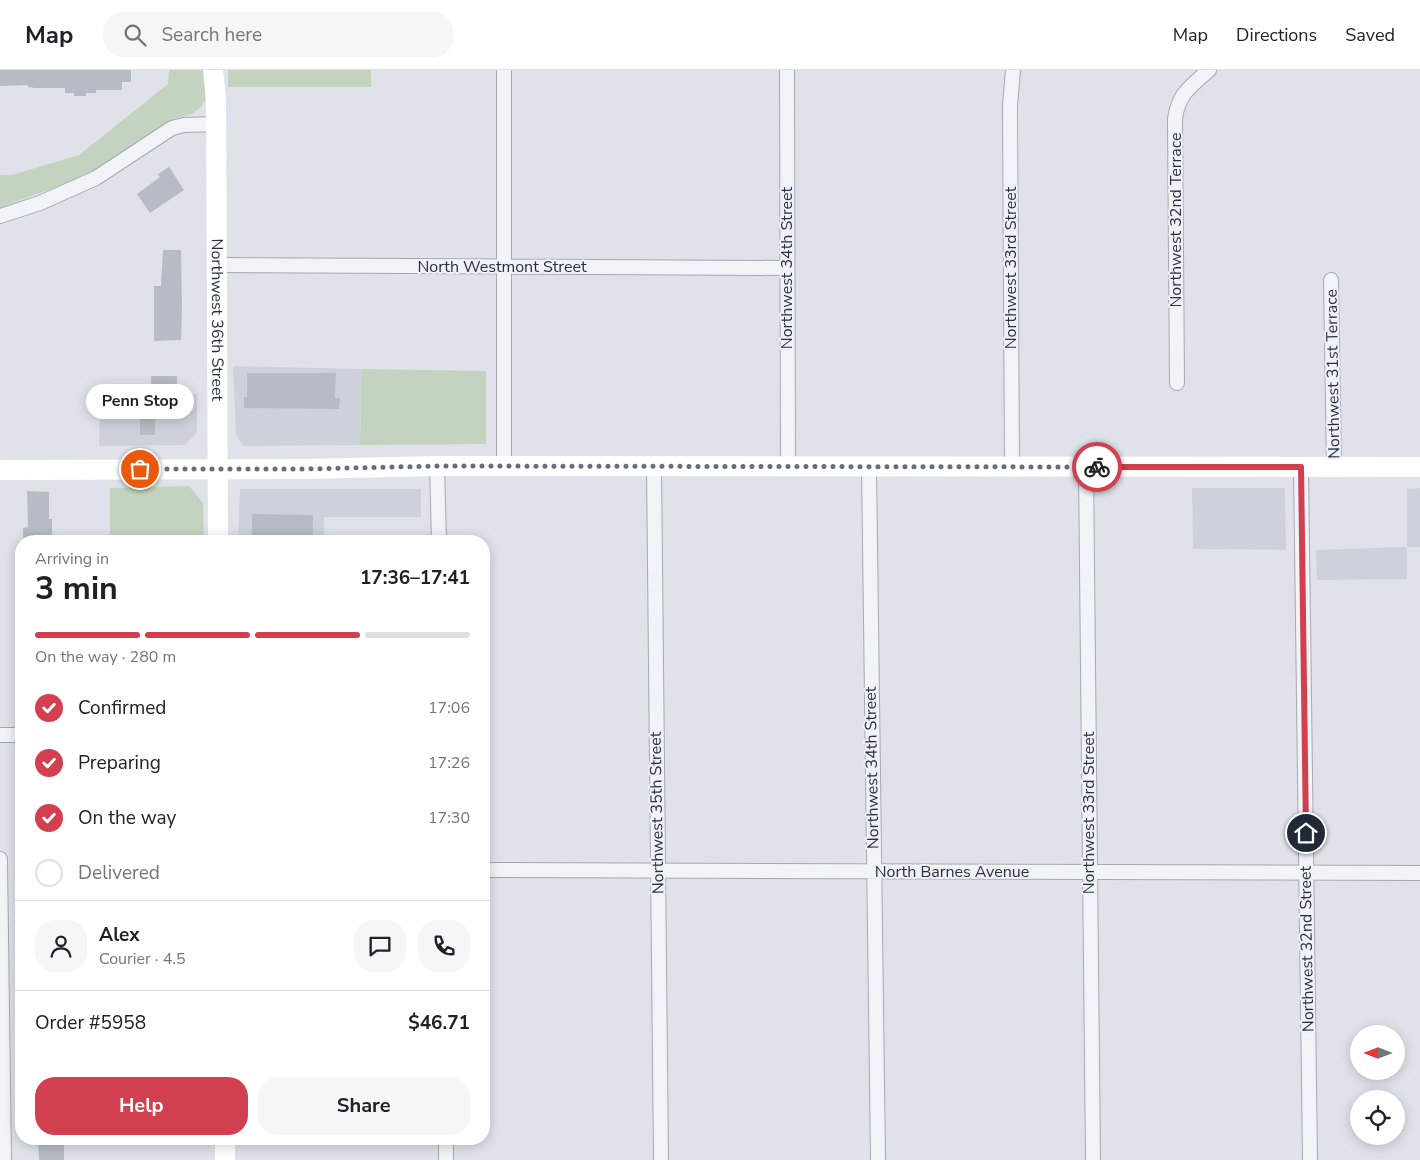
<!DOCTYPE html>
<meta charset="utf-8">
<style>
:root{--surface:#fff;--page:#f6f6f6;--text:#202124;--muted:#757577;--line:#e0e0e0;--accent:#d23f4e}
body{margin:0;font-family:"Nunito Sans",sans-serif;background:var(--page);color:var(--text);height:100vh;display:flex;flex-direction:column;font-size:19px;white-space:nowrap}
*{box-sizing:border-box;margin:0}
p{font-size:16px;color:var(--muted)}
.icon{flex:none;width:28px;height:28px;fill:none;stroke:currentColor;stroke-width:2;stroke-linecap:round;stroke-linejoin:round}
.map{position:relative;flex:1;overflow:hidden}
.details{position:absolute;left:15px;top:465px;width:475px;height:610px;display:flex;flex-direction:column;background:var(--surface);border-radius:20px;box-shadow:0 2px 12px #0003}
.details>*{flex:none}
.needle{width:32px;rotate:270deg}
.controls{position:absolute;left:1350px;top:955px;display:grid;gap:10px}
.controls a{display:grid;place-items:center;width:55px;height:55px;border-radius:50%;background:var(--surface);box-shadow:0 2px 12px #0003;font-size:25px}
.pin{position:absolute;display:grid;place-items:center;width:42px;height:42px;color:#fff;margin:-21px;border:2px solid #fff;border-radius:50%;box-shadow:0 1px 5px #0007}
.courier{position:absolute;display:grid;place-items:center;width:50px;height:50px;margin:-25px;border:4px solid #d23f4e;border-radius:50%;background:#fff;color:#222;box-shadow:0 1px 6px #0007}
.bubble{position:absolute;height:35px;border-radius:18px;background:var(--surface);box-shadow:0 2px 12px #0003;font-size:16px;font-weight:700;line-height:35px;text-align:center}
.summary em{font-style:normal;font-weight:700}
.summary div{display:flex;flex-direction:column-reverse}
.summary{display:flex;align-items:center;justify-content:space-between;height:85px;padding:0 20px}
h1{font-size:32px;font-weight:700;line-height:38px}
.bar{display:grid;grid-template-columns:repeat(4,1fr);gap:8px 5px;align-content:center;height:60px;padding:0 20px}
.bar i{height:6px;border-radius:4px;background:var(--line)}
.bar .current{background:var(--accent)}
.bar p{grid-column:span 4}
.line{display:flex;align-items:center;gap:12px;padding:0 20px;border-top:1px solid var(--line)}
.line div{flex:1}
.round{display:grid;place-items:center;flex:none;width:52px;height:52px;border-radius:20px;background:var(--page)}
ol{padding:0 20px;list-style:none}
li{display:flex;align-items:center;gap:15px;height:55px}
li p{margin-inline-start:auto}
li .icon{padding:5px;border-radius:50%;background:var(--accent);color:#fff;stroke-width:4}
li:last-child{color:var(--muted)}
li i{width:28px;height:28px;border:2px solid var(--line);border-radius:50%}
.cta{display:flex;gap:10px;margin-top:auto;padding:10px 20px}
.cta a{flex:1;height:58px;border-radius:20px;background:var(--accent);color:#fff;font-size:20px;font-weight:700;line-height:58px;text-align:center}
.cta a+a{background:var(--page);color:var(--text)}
header{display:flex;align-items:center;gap:30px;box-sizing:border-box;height:70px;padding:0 25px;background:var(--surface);border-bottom:1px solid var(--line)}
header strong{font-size:24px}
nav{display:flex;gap:28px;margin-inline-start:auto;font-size:18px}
.search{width:350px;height:45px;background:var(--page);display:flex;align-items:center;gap:12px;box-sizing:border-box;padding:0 18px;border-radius:20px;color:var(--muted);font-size:19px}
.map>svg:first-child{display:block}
.built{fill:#cdd1db}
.green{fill:#c3d3bf}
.building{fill:#b6bbc5}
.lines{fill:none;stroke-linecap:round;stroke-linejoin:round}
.street-casing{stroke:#a4a9b3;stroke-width:16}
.street{stroke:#f1f3f7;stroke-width:14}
.secondary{stroke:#fff;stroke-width:20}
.done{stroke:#676e7b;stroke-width:5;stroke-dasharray:0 9}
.route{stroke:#d23f4e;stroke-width:6}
.labels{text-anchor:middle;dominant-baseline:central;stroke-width:4;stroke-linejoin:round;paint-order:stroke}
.street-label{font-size:16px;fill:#272f40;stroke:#eef1f6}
</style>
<header>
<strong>Map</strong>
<div class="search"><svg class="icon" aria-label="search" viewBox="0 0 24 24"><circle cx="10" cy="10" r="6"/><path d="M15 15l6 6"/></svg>Search here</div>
<nav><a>Map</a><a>Directions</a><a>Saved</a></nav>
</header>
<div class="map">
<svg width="1420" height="1090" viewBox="0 0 1420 1090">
<rect width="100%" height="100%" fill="#dfe2e9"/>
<path class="built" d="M 233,296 L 361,299 L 360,375 L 243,376 L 236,365 Z
M 100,323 L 197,324 L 197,363 L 185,375 L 99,376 Z
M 1192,418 L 1285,418 L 1286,480 L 1193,479 Z
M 1420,418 L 1420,477 L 1407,477 L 1407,509 L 1317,510 L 1316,480 L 1407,477 L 1407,419 Z
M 240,419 L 421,419 L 421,447 L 324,447 L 324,471 L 238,471 Z"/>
<path class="green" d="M 169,0 L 205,0 L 205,30 L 201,37 L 190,45 L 176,48 L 153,62 L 124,84 L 82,108 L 0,137 L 0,105 L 12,105 L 79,85 L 168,14 Z
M 228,0 L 371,0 L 371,17 L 228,17 Z
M 361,299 L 486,301 L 486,374 L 360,375 Z
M 189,416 L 203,433 L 204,471 L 110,471 L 110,418 Z"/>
<path class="building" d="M 0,0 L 131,0 L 131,12 L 122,12 L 122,20 L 96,20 L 96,23 L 86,23 L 86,26 L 74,26 L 74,23 L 65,23 L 65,18 L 35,18 L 28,17 L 28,15 L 0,16 Z
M 169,97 L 184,120 L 150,143 L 137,124 L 160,107 L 158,104 Z
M 163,180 L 181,180 L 182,239 L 181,270 L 154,271 L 154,216 L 161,216 Z
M 247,303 L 336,303 L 335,328 L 340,328 L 339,339 L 244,338 L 244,327 L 247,327 Z
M 151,306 L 177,306 L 177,322 L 151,323 Z
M 115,324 L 155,324 L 155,365 L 140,365 L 140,349 L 115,349 Z
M 27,421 L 49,422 L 49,449 L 52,449 L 52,470 L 23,471 L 23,458 L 28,457 Z
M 252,444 L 313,445 L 313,468 L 252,467 Z
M 38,1069 L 62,1069 L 62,1074 L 64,1074 L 64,1090 L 39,1090 Z"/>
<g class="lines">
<defs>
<path id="street" d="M 787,0 L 788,396
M 0,146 L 40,133 L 96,108 L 172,58 L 184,55 L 217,54
M 217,195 L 787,198
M 1331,210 L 1334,397
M 1177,313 L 1175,49 C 1178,24 1191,16 1209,0
M 437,396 L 439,471
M 504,396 L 504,0
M 654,396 L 661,1090
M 869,396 L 878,1090
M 1012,397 L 1010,36 L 1013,0
M 1086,397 L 1093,1090
M 1301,397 L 1310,1090
M 0,665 L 21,665
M 0,789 L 4,1090
M 484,800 L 1420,803
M 446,1069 L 446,1090"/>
</defs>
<use href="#street" class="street-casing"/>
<use href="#street" class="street"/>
<g class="secondary">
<path id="s1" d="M 213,0 L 216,29 L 218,471"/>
<path d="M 0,400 L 305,399 L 437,396 L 1420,397"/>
<path d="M 225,1069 L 225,1090"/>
</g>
</g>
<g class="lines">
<path class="done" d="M 140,399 L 305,399 L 438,396 L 1097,397"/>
<path class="route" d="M 1097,397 L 1301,397 L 1306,763"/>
</g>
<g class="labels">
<g class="street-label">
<text transform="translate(1176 150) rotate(-90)">Northwest 32nd Terrace</text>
<text x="502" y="197">North Westmont Street</text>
<text transform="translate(787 198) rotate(-90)">Northwest 34th Street</text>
<text transform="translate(1011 198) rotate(-90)">Northwest 33rd Street</text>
<text stroke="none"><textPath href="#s1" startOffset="250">Northwest 36th Street</textPath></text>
<text transform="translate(1333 304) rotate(-91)">Northwest 31st Terrace</text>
<text transform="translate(872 698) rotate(-91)">Northwest 34th Street</text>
<text transform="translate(657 743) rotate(-91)">Northwest 35th Street</text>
<text transform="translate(1089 743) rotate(-90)">Northwest 33rd Street</text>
<text x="952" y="802">North Barnes Avenue</text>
<text transform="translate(1307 879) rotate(-91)">Northwest 32nd Street</text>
</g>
</g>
</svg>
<div class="controls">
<a><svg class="needle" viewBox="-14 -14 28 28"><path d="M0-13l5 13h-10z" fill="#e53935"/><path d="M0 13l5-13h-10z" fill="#757577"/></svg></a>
<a><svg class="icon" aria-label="locate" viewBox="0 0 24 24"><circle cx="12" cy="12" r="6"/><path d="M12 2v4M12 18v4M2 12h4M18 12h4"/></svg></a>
</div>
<div class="pin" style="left:140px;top:399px;background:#ea580c"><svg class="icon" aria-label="bag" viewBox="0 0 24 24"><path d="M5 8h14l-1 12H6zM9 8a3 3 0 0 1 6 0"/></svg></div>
<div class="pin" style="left:1306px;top:763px;background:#1f2937"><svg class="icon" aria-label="home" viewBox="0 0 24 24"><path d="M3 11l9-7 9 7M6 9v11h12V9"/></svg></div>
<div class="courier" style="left:1097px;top:397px"><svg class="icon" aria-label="bike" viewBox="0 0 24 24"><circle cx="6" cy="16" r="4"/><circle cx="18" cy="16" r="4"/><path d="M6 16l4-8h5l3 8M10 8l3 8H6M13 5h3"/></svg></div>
<div class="bubble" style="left:86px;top:314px;width:108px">Penn Stop</div>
<section class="details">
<div class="summary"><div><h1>3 min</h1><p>Arriving in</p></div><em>17:36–17:41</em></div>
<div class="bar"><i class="current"></i><i class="current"></i><i class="current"></i><i></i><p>On the way · 280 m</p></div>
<ol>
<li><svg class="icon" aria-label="check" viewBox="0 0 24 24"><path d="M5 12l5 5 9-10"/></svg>Confirmed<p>17:06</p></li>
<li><svg class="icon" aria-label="check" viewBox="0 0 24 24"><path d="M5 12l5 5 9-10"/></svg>Preparing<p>17:26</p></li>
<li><svg class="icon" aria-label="check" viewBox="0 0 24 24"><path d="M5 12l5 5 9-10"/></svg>On the way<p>17:30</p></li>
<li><i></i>Delivered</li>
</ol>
<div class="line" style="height:90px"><a class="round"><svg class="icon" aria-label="person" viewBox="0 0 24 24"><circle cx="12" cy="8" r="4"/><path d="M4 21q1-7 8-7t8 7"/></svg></a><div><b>Alex</b><p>Courier · 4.5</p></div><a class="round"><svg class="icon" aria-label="chat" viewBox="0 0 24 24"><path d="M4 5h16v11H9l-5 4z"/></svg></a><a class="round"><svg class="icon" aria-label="phone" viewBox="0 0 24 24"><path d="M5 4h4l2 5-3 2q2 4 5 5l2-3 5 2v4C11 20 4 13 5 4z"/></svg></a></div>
<div class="line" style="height:65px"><div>Order #5958</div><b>$46.71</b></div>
<div class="cta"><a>Help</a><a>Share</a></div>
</section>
</div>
